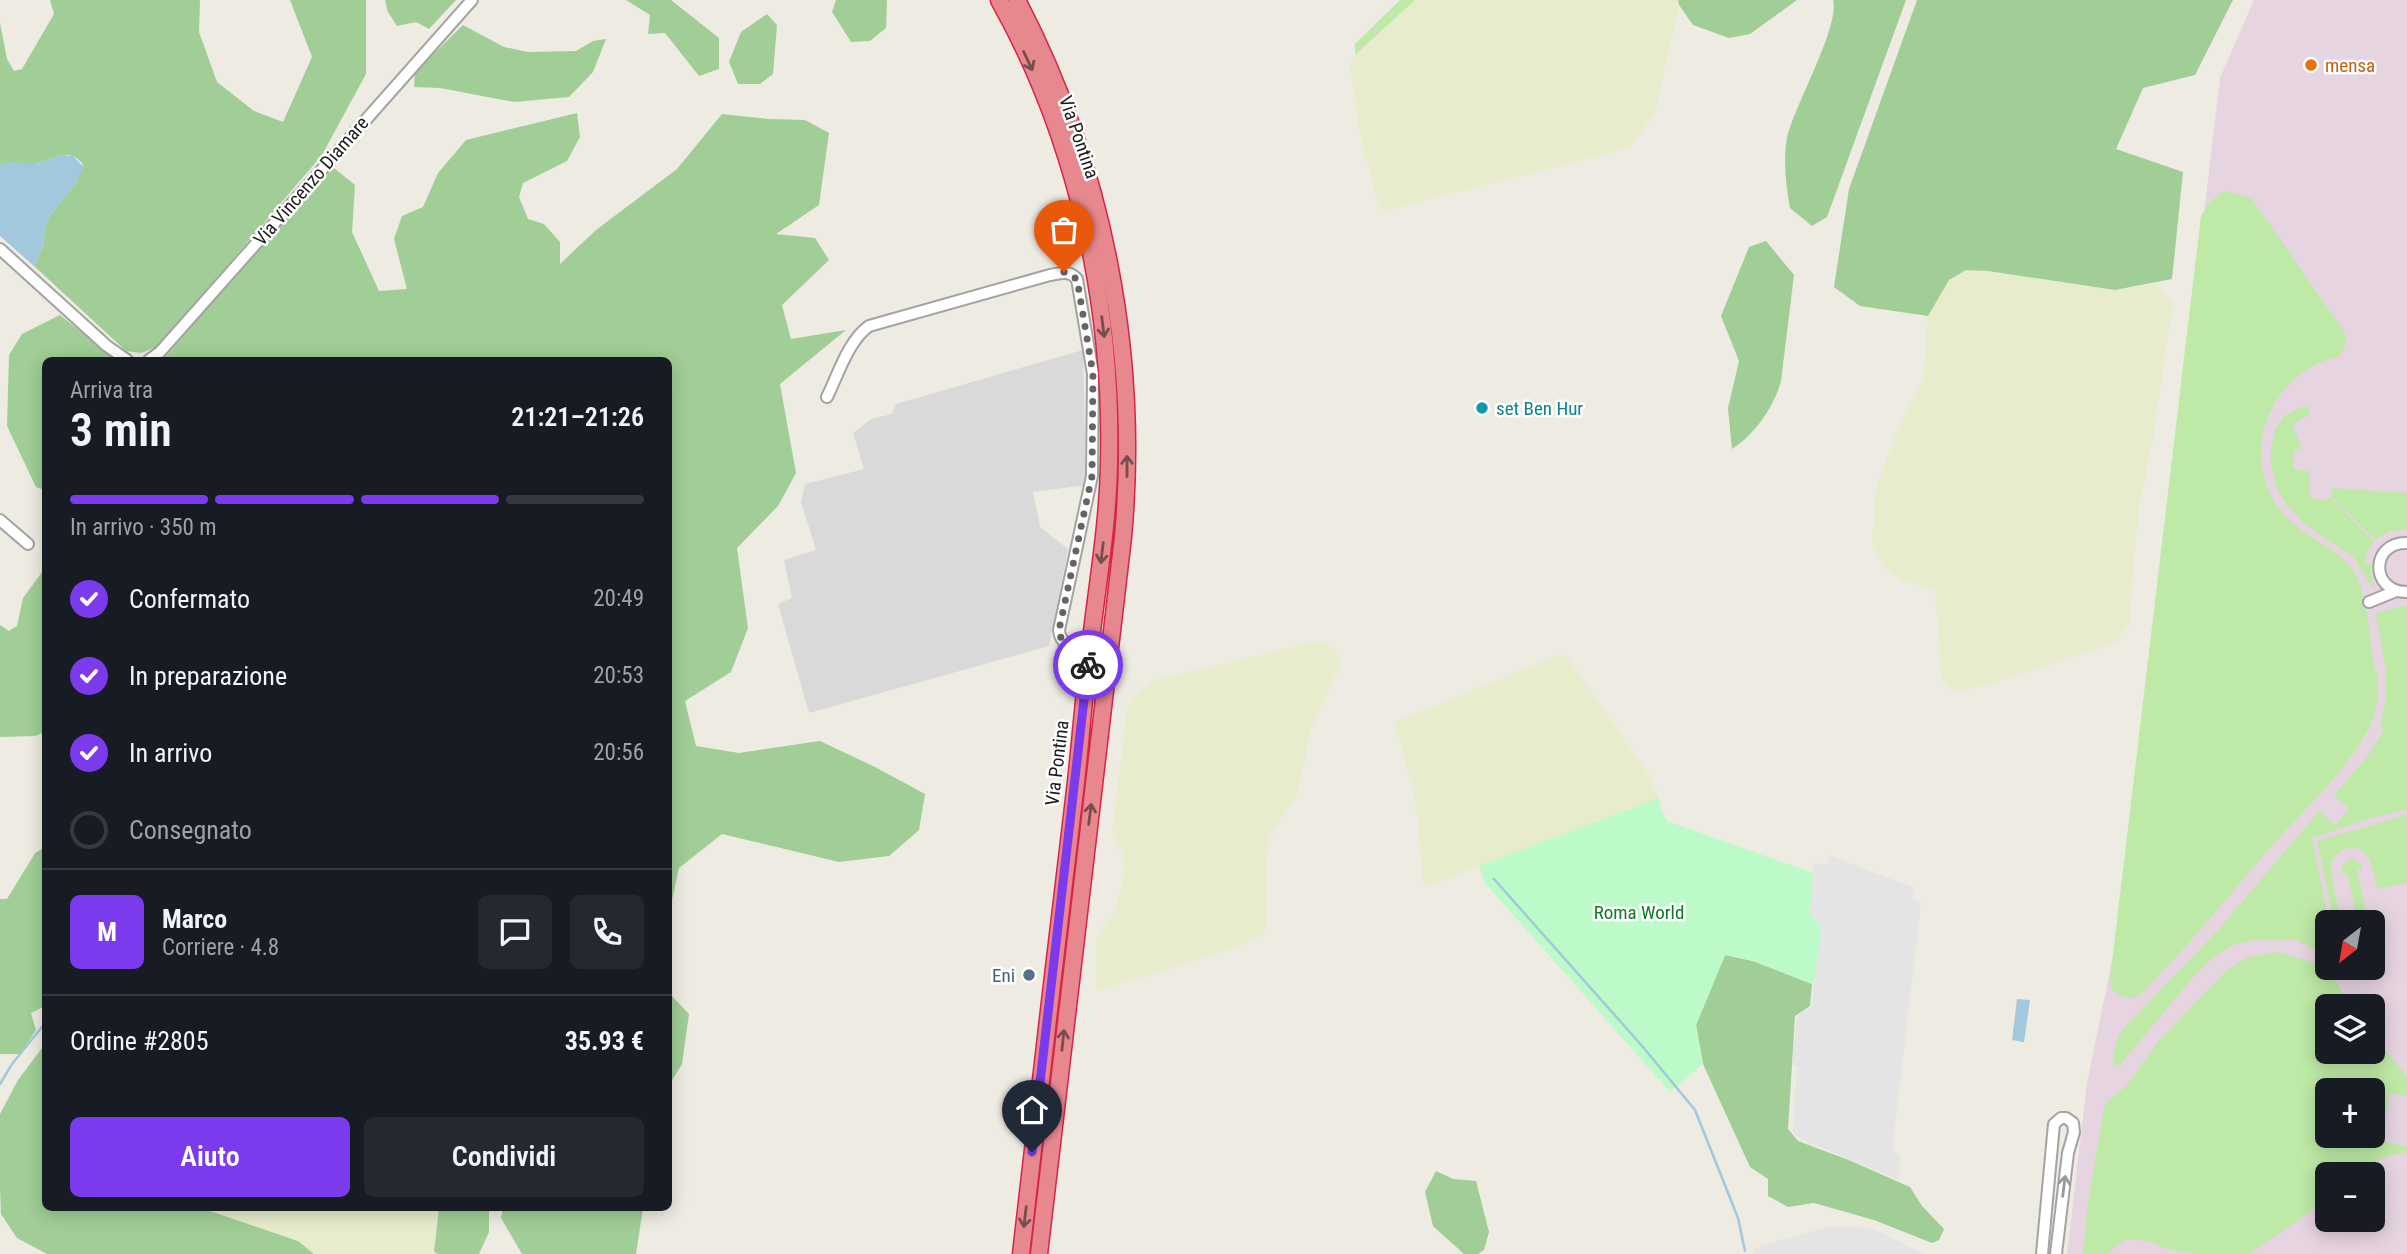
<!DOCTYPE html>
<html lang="it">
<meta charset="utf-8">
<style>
:root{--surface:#171b24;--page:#242831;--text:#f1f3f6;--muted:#9ea1a6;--line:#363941;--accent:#7c3aed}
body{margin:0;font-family:"Roboto Condensed",sans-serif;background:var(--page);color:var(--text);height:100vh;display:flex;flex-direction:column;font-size:26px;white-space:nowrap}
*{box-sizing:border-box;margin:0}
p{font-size:23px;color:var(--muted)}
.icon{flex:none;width:38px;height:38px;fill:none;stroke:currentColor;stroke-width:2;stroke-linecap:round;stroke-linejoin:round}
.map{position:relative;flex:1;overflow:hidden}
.panel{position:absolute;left:42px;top:357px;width:630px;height:854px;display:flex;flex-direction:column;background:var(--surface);border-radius:10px;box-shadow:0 4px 18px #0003}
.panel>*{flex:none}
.needle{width:46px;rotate:211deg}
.buttons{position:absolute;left:2315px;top:910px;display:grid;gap:14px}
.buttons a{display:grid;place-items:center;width:70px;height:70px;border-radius:10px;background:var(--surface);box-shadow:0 4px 18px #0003;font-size:35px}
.pin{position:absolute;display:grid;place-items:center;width:60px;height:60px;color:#fff;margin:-72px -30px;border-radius:50% 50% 50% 0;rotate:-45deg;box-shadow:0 0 7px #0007}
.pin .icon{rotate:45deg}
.courier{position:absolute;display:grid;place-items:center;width:70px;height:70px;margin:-35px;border:5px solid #7c3aed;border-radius:50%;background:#fff;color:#222;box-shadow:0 2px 9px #0007}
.head em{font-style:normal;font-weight:600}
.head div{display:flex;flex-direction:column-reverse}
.head{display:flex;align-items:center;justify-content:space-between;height:119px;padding:0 28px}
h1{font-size:46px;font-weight:600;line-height:52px}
.bar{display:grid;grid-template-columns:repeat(4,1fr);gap:10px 7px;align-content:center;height:84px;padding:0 28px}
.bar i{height:9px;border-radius:5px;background:var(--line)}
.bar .active{background:var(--accent)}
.bar p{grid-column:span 4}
.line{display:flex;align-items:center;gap:18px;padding:0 28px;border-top:2px solid var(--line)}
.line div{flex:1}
.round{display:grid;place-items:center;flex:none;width:74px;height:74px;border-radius:10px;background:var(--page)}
ol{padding:0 28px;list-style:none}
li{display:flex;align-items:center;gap:21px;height:77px}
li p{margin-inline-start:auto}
li .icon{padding:7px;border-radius:50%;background:var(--accent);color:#fff;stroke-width:4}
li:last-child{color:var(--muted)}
li i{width:38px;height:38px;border:4px solid var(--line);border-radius:50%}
.button{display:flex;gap:14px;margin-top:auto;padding:14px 28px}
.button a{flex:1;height:80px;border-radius:10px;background:var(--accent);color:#fff;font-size:28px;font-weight:600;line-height:80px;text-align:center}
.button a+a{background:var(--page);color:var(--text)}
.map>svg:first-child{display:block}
.residential{fill:#dad9d9}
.industrial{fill:#e7d4e1;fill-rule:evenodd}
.farmland{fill:#e7edcc}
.grass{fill:#bfe9a6;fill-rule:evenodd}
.forest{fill:#a0ce96}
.park{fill:#bdfac9}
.parking{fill:#e4e4e4}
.water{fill:#a1c8dd}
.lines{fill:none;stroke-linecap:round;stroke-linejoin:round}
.stream{stroke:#a1c8dd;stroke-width:2.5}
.minor-casing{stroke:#a3a3a3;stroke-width:14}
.highway-casing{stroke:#d9224a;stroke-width:19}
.minor{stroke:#fff;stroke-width:10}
.highway{stroke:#e7888e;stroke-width:16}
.oneway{stroke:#774d4f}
.oneway2{stroke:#999}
.done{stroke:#666461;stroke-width:7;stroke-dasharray:0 12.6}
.route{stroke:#7c3aed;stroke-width:9}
.food-dot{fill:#e8710a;stroke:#fff;stroke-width:2.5}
.culture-dot{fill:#0f9aa8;stroke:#fff;stroke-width:2.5}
.service-dot{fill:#5c6f8a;stroke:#fff;stroke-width:2.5}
.labels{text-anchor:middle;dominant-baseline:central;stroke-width:5;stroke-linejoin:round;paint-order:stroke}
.food-label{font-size:19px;fill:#c56008;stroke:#fff;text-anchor:start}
.street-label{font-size:19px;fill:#1c1c1c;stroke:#fff}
.culture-label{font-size:19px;fill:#0d838f;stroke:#fff;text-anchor:start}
.park-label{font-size:19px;fill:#0a7b21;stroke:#fff}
.service-label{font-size:19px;fill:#4e5e75;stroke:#fff;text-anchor:end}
</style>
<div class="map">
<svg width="2407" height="1254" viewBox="0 0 2407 1254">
<rect width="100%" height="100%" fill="#eeebe2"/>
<path class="residential" d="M 1083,350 L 1086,485 L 1033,492 L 1040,527 L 1068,549 L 1049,646 L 809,713 L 778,604 L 792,598 L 784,560 L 816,550 L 801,502 L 805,484 L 864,469 L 853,433 L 871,419 L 892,414 L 896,404 Z"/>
<path class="industrial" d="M 2254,0 L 2407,0 L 2407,1254 L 2067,1254 L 2087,1083 L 2121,917 L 2220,78 ZM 2328,922 L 2373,922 L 2373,968 L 2328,968 ZM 2328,1006 L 2373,1006 L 2373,1052 L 2328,1052 ZM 2328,1090 L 2373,1090 L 2373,1136 L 2328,1136 ZM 2328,1174 L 2373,1174 L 2373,1220 L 2328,1220 Z"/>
<path class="farmland" d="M 1415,0 L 1678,0 L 1679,5 L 1655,112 L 1631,146 L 1611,153 L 1381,211 L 1362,145 L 1350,67 L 1355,55 Z
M 1966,270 L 1988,271 L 2115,290 L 2156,284 L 2173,303 L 2153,437 L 2138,512 L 2129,624 L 2116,642 L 1973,689 L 1956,692 L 1942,681 L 1935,591 L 1903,581 L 1883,566 L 1872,546 L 1875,493 L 1896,433 L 1924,376 L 1928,316 L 1949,280 Z
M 1317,641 L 1335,648 L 1341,661 L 1310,732 L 1298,792 L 1270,836 L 1265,867 L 1265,934 L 1226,951 L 1096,991 L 1096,940 L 1115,910 L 1124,878 L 1124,858 L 1112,833 L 1127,708 L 1135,695 L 1151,682 Z
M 1558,655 L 1566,655 L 1649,775 L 1659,798 L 1424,887 L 1414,791 L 1394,723 Z
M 201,1208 L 439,1208 L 434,1250 L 437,1254 L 314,1254 L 298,1241 Z"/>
<path class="grass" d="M 1400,0 L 1415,0 L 1355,55 L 1355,44 Z
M 2228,191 L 2252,199 L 2343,330 L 2347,341 L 2340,356 C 2272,370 2237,452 2280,510 C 2300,536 2337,547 2353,570 C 2367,593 2369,632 2373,658 C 2375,668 2378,678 2378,689 C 2379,708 2370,728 2360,744 C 2337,779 2305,809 2277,840 C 2231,892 2189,946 2140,995 C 2128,1001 2122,997 2112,990 L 2110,979 L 2201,216 C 2208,204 2214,195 2228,191 Z
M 2304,406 L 2309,407 L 2309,415 L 2292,424 L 2301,446 L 2301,449 L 2295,450 L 2293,469 L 2310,471 L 2310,498 L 2327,500 L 2327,497 L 2330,497 L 2374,542 L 2368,550 L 2364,562 L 2371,564 L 2371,574 L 2375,588 L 2372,587 L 2354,558 L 2302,522 L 2287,506 L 2276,487 L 2270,460 L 2274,432 L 2284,416 Z
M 2331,488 L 2407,493 L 2407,530 L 2391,531 L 2375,540 L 2332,497 Z
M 2407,605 L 2407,810 L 2377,816 L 2312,838 L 2329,922 L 2327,957 L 2297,940 L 2269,939 L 2248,941 L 2234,945 L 2216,955 L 2194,976 L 2120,1065 L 2114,1065 C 2112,1053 2116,1039 2123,1029 L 2219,929 L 2319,811 L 2336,825 L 2349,809 L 2334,795 L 2370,753 L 2384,730 L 2380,724 C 2392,688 2383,650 2375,613 Z
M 2407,815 L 2407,883 L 2377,889 C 2374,872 2369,840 2343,850 C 2338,852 2334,857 2332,862 C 2328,876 2339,907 2342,922 L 2334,922 L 2317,841 Z
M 2352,859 L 2360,863 L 2363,868 L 2358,869 L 2358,872 L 2367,919 L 2358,921 L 2347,873 L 2342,873 L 2341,868 L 2346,862 Z
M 2277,952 L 2315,963 L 2338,984 L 2349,1006 L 2328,1006 L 2328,1052 L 2373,1052 L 2373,1036 L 2407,1076 L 2407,1096 L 2390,1093 L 2381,1141 L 2407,1146 L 2407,1152 L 2382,1158 L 2354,1174 L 2328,1174 L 2327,1198 L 2323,1203 L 2249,1254 L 2195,1254 L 2167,1249 L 2147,1241 L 2129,1239 L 2116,1245 L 2108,1254 L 2083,1254 L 2088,1201 L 2105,1104 L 2127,1085 L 2158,1042 L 2225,972 L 2246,958 ZM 2328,1090 L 2373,1090 L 2373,1136 L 2328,1136 Z"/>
<path class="forest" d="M 50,0 L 200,0 L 199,32 L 217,82 L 254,111 L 283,122 L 312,57 L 290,0 L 366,0 L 366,74 L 322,155 L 159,346 L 141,353 L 126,351 L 34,266 L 43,246 L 45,227 L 50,215 L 75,184 L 83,164 C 67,146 52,160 35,164 C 23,166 12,162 0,165 L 0,23 L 7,59 L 14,71 L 22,69 L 54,14 Z
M 385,0 L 456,0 L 429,29 L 416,22 L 397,26 L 388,12 Z
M 626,0 L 671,0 L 719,38 L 719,69 L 699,76 L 665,33 L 648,34 L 650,15 Z
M 836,0 L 887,0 L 886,28 L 870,41 L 851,42 L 832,12 Z
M 1678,0 L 1797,0 L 1750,34 L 1729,38 L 1693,25 L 1679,5 Z
M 1833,0 L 1906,0 L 1827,217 L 1812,226 L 1790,208 C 1786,186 1783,161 1787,138 C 1794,106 1840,27 1833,0 Z
M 1917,0 L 2233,0 L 2195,75 L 2143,88 L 2116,149 L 2183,172 L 2172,279 L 2115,290 L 1988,271 L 1966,270 L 1949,280 L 1928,316 L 1860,306 L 1834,287 L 1849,189 Z
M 767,14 L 777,25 L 773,74 L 760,84 L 738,84 L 729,62 L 741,32 Z
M 463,25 L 504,47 L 528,52 L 576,51 L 593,41 L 606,39 L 593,72 L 569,97 L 514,102 L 440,88 L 414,87 L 415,72 Z
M 577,113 L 580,137 L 567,161 L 523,183 L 519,197 L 528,219 L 544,224 L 560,242 L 560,264 L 596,230 L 677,169 L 722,114 L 768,119 L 805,120 L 829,133 L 819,205 L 776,234 L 815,238 L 829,260 L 782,305 L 791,339 L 846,330 L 780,384 L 796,473 L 778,506 L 737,548 L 748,628 L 731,672 L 685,701 L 696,746 L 739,753 L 820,741 L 875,767 L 925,794 L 919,830 L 889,856 L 839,862 L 722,834 L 679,868 L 669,914 L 668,360 L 163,360 L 329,164 L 355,185 L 352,232 L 379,291 L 407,289 L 394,239 L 402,216 L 423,207 L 438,173 L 466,140 Z
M 1766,241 L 1794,275 L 1781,381 C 1774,407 1755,434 1732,449 L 1728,408 L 1739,361 L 1721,316 L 1749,247 Z
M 60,315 L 117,360 L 46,360 L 45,490 L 36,487 L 7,426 L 9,355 L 22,334 Z
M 45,568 L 45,732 L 35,736 L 0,737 L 0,625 L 9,631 L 17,626 L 23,598 Z
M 45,847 L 45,1006 L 31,1013 L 36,1030 L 20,1054 L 0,1054 L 0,899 L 7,899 L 35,853 Z
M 1725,955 L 1753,961 L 1812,984 L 1810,1006 L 1795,1016 L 1788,1129 L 1798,1141 L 1851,1161 L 1910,1187 L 1922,1206 L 1944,1229 L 1939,1240 L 1932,1243 L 1874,1220 L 1814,1203 L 1788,1207 L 1768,1196 L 1768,1179 L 1750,1167 L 1703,1064 L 1696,1025 Z
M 669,993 L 689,1014 L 682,1064 L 669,1085 Z
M 45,1044 L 46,1208 L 201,1208 L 298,1241 L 314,1254 L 47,1254 L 17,1238 L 1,1214 L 0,1190 L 0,1114 L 18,1080 Z
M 1436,1171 L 1453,1179 L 1476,1181 L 1489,1232 L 1484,1250 L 1478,1254 L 1464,1254 L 1433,1226 L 1425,1192 Z
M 439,1208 L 489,1208 L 489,1232 L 479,1254 L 437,1254 L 434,1251 Z
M 503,1208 L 643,1208 L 636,1254 L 522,1254 L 501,1218 Z"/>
<path class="park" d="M 1659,798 L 1662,811 L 1667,821 L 1813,873 L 1810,914 C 1818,919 1820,923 1821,933 L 1814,983 L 1812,984 L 1753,961 L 1725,955 L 1696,1025 L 1703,1064 L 1670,1092 L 1485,883 L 1479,866 Z"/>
<path class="parking" d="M 1829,855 L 1914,888 L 1912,899 L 1921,903 L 1893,1143 L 1895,1152 L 1901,1157 L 1899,1180 L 1803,1140 L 1796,1136 L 1793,1131 L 1797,1066 L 1792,1065 L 1797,1016 L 1811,1007 L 1821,933 L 1820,925 L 1817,918 L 1810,914 L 1814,862 L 1826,865 Z
M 1851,1226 L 1873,1229 L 1925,1254 L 1753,1254 L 1753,1250 L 1760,1246 L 1827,1227 Z"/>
<path class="water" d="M 60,155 L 73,156 L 84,167 L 75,184 L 50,215 L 45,227 L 43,246 L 34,266 L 0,236 L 0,165 L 9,162 L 36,164 Z
M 2017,999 L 2030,1000 L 2024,1042 L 2012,1040 Z"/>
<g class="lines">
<path class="stream" d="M 1494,879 L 1643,1047 L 1695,1110 L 1738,1218 L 1745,1251
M 0,1084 L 12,1064 L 46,1022"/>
<defs>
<path id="minor" d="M 0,249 L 107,346 L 127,360
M 149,360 L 160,352 L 472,0
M 827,397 C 838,375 848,341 869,326 L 1050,275 C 1061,273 1069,270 1077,279 L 1093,374 L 1092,476 L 1059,630 C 1060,646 1075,648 1089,652
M 0,520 L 28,544
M 2407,543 C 2370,542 2370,592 2407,592
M 2369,602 L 2396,591
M 2042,1254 L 2054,1124 L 2061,1118 L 2066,1118 L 2073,1123 L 2074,1132 L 2068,1153 L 2056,1254"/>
<path id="highway" d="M 999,0 C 1077,139 1113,304 1109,463 C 1108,525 1097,586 1090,648 C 1084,693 1081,737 1076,782 C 1057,939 1039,1097 1021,1254
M 1017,0 C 1103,165 1140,352 1123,537 L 1039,1254"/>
</defs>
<use href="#minor" class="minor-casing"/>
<use href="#highway" class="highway-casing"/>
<use href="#minor" class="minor"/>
<use href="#highway" class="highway"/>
</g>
<defs><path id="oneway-shaft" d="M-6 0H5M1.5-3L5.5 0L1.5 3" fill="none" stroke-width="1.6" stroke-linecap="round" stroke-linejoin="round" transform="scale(1.75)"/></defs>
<g class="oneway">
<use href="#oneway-shaft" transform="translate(1028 61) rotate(65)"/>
<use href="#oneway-shaft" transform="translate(1103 327) rotate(83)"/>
<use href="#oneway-shaft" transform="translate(1127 466) rotate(-90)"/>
<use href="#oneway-shaft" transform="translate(1102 553) rotate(97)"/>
<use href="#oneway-shaft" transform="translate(1090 814) rotate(-83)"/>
<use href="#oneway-shaft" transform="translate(1063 1040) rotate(-84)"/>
<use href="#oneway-shaft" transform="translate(1025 1217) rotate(97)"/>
</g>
<use class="oneway2" href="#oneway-shaft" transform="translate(2064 1186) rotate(-83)"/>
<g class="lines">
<path class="done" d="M 1064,272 L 1077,279 L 1093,374 L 1092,476 L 1059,630 C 1060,646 1075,648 1089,652 L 1088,665"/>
<path class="route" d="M 1032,1152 L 1088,665"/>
</g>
<circle class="food-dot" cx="2311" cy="65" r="7"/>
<circle class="culture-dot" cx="1482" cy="408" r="7"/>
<circle class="service-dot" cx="1029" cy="975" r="7"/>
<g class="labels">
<g class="food-label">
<text x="2325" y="65">mensa</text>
</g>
<g class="street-label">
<text transform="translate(1079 137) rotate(71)">Via Pontina</text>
<text transform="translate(311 181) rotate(-49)">Via Vincenzo Diamare</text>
<text transform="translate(1057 763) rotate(-83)">Via Pontina</text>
</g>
<g class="culture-label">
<text x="1496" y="408">set Ben Hur</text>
</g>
<g class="park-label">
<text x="1639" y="912">Roma World</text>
</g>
<g class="service-label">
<text x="1015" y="975">Eni</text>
</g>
</g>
</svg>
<div class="buttons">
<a><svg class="needle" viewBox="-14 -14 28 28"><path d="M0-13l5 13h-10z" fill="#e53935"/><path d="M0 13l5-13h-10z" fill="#9ea1a6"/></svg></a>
<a><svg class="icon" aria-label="layers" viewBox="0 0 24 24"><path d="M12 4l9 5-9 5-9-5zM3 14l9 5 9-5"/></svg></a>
<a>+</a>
<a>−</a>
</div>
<div class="pin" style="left:1064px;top:272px;background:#ea580c"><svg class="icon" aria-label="bag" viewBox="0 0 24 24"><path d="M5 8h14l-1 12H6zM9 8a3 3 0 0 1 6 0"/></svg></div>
<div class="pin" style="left:1032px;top:1152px;background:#1f2937"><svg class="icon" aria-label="home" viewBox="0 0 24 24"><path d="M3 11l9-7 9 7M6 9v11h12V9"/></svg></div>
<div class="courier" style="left:1088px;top:665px"><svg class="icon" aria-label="bike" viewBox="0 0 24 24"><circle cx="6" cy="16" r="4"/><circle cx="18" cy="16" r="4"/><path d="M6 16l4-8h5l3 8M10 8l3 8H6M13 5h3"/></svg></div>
<section class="panel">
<div class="head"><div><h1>3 min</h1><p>Arriva tra</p></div><em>21:21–21:26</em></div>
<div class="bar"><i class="active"></i><i class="active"></i><i class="active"></i><i></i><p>In arrivo · 350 m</p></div>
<ol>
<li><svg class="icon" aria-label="check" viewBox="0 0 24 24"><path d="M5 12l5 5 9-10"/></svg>Confermato<p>20:49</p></li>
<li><svg class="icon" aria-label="check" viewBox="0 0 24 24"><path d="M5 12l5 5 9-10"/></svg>In preparazione<p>20:53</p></li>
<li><svg class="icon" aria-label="check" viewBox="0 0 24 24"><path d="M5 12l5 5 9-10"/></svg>In arrivo<p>20:56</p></li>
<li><i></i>Consegnato</li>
</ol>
<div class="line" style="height:126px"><b class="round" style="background:var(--accent);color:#fff">M</b><div><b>Marco</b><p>Corriere · 4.8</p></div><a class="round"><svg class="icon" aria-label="chat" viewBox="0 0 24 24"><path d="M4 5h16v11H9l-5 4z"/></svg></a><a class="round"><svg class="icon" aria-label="phone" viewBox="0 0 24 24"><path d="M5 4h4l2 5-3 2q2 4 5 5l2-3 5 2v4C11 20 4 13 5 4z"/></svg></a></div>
<div class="line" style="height:91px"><div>Ordine #2805</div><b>35.93 €</b></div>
<div class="button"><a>Aiuto</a><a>Condividi</a></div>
</section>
</div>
